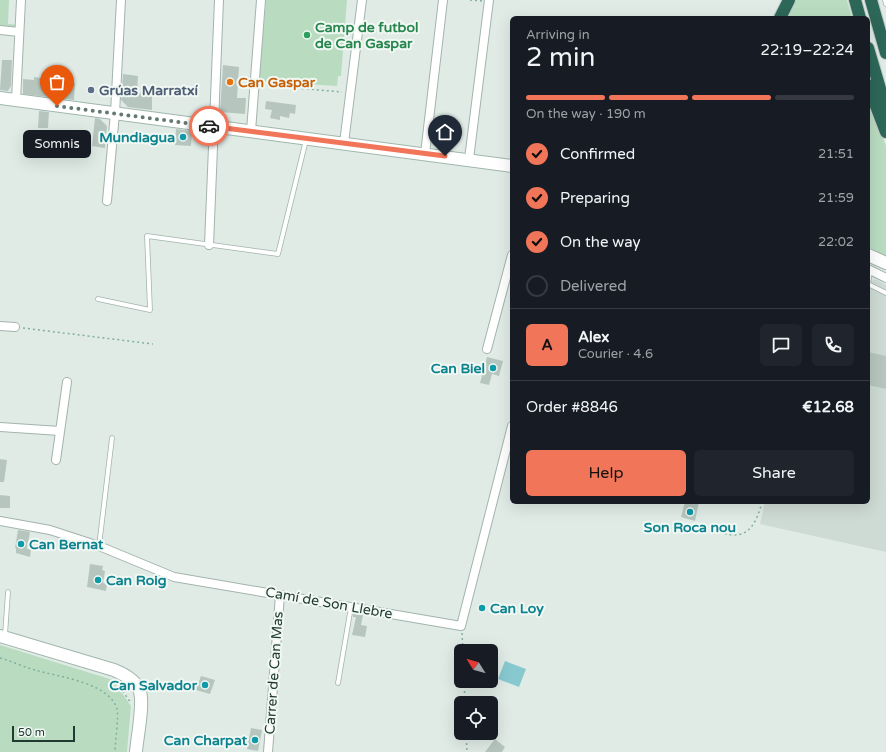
<!DOCTYPE html>
<meta charset="utf-8">
<style>
:root{--surface:#171b24;--page:#20242c;--text:#f1f3f6;--muted:#9ea1a6;--line:#363941;--accent:#f17558}
body{margin:0;font-family:"Varela Round",sans-serif;background:var(--page);color:var(--text);height:100vh;display:flex;flex-direction:column;font-size:15px;white-space:nowrap}
*{box-sizing:border-box;margin:0}
p{font-size:13px;color:var(--muted)}
.icon{flex:none;width:22px;height:22px;fill:none;stroke:currentColor;stroke-width:2;stroke-linecap:round;stroke-linejoin:round}
.map{position:relative;flex:1;overflow:hidden}
.details{position:absolute;left:510px;top:16px;width:360px;height:488px;display:flex;flex-direction:column;background:var(--surface);border-radius:6px;box-shadow:0 4px 16px #0002}
.details>*{flex:none}
.needle{width:26px;rotate:307deg}
.fabs{position:absolute;left:454px;top:644px;display:grid;gap:8px}
.fabs a{display:grid;place-items:center;width:44px;height:44px;border-radius:6px;background:var(--surface);box-shadow:0 4px 16px #0002;font-size:20px}
.scale{position:absolute;left:12px;bottom:10px;width:63px;box-sizing:border-box;padding-left:4px;border:2px solid #213b33;border-top:0;font-size:11px;line-height:14px;white-space:nowrap;color:#213b33;-webkit-text-stroke:3px #f1f8f4;paint-order:stroke}
.pin{position:absolute;display:grid;place-items:center;width:34px;height:34px;color:#fff;margin:-41px -17px;border-radius:50% 50% 50% 0;rotate:-45deg;box-shadow:0 0 4px #0007}
.pin .icon{rotate:45deg}
.courier{position:absolute;display:grid;place-items:center;width:40px;height:40px;margin:-20px;border:3px solid #f17558;border-radius:50%;background:#fff;color:#222;box-shadow:0 1px 5px #0007}
.bubble{position:absolute;height:28px;border-radius:6px;background:var(--surface);box-shadow:0 4px 16px #0002;font-size:13px;font-weight:600;line-height:28px;text-align:center}
.summary em{font-style:normal;font-weight:600}
.summary div{display:flex;flex-direction:column-reverse}
.summary{display:flex;align-items:center;justify-content:space-between;height:68px;padding:0 16px}
h1{font-size:26px;font-weight:600;line-height:30px}
.bar{display:grid;grid-template-columns:repeat(4,1fr);gap:6px 4px;align-content:center;height:48px;padding:0 16px}
.bar i{height:5px;border-radius:3px;background:var(--line)}
.bar .current{background:var(--accent)}
.bar p{grid-column:span 4}
.line{display:flex;align-items:center;gap:10px;padding:0 16px;border-top:1px solid var(--line)}
.line div{flex:1}
.round{display:grid;place-items:center;flex:none;width:42px;height:42px;border-radius:6px;background:var(--page)}
ol{padding:0 16px;list-style:none}
li{display:flex;align-items:center;gap:12px;height:44px}
li p{margin-inline-start:auto}
li .icon{padding:4px;border-radius:50%;background:var(--accent);color:#111;stroke-width:4}
li:last-child{color:var(--muted)}
li i{width:22px;height:22px;border:2px solid var(--line);border-radius:50%}
.action{display:flex;gap:8px;margin-top:auto;padding:8px 16px}
.action a{flex:1;height:46px;border-radius:6px;background:var(--accent);color:#111;font-size:16px;font-weight:600;line-height:46px;text-align:center}
.action a+a{background:var(--page);color:var(--text)}
.map>svg:first-child{display:block}
.built{fill:#cedbd4}
.green{fill:#b9dcc0}
.water{fill:#88c9d0}
.building{fill:#b6c6be}
.lines{fill:none;stroke-linecap:round;stroke-linejoin:round}
.lane-casing{stroke:#a3b3ad;stroke-width:5.5}
.street-casing{stroke:#a3b3ad;stroke-width:10}
.secondary-casing{stroke:#9fb7ad;stroke-width:14}
.highway-casing{stroke:#c1c8c6;stroke-width:14}
.path{stroke:#81af9e;stroke-width:1.5;stroke-dasharray:2 3;stroke-linecap:butt}
.lane{stroke:#fff;stroke-width:4}
.street{stroke:#fff;stroke-width:8}
.secondary{stroke:#fff;stroke-width:12}
.highway{stroke:#2d6758;stroke-width:12}
.done{stroke:#647972;stroke-width:4;stroke-dasharray:0 7.2}
.route{stroke:#f17558;stroke-width:5}
.leisure-dot{fill:#2e9e5b;stroke:#f1f8f4;stroke-width:1.5}
.food-dot{fill:#e8710a;stroke:#f1f8f4;stroke-width:1.5}
.service-dot{fill:#5c6f8a;stroke:#f1f8f4;stroke-width:1.5}
.culture-dot{fill:#0f9aa8;stroke:#f1f8f4;stroke-width:1.5}
.labels{text-anchor:middle;dominant-baseline:central;stroke-width:4;stroke-linejoin:round;paint-order:stroke}
.leisure-label{font-size:14px;font-weight:bold;fill:#27864d;stroke:#f1f8f4;text-anchor:start}
.food-label{font-size:14px;font-weight:bold;fill:#c56008;stroke:#f1f8f4;text-anchor:start}
.service-label{font-size:14px;font-weight:bold;fill:#4e5e75;stroke:#f1f8f4;text-anchor:start}
.culture-label{font-size:14px;font-weight:bold;fill:#0d838f;stroke:#f1f8f4;text-anchor:end}
.street-label{font-size:14px;fill:#213b33;stroke:#f1f8f4}
</style>
<div class="map">
<svg width="886" height="752" viewBox="0 0 886 752">
<rect width="100%" height="100%" fill="#e0ebe6"/>
<path class="built" d="M 868,279 L 873,281 L 875,279 L 886,285 L 886,552 L 760,524 L 765,502 L 868,502 Z"/>
<path class="green" d="M 0,0 L 9,0 L 8,24 L 20,25 L 19,35 L 0,33 Z
M 266,0 L 347,0 L 341,76 L 338,76 L 337,86 L 259,81 Z
M 794,0 L 847,0 L 852,18 L 785,18 Z
M 868,96 L 886,146 L 886,256 L 868,247 Z
M 0,645 L 113,680 L 131,706 L 127,752 L 0,752 Z"/>
<path class="water" d="M 505,661 L 526,669 L 519,687 L 498,679 Z"/>
<path class="building" d="M 2,60 L 12,60 L 11,86 L 8,91 L 0,90 Z
M 223,65 L 239,67 L 237,98 L 246,98 L 245,114 L 220,112 Z
M 123,74 L 138,76 L 137,92 L 152,94 L 152,110 L 128,107 L 121,100 Z
M 34,77 L 75,83 L 74,100 L 23,94 L 23,79 L 34,80 Z
M 266,101 L 296,105 L 295,114 L 290,113 L 289,118 L 280,116 L 280,120 L 270,118 L 272,110 L 265,109 Z
M 39,111 L 49,112 L 48,128 L 38,128 Z
M 95,118 L 100,119 L 107,126 L 105,148 L 92,146 Z
M 176,129 L 192,131 L 191,146 L 175,145 Z
M 868,352 L 886,356 L 886,389 L 868,385 Z
M 487,357 L 503,361 L 499,376 L 492,374 L 489,385 L 480,383 Z
M 0,459 L 7,460 L 4,482 L 0,482 Z
M 0,495 L 10,496 L 10,508 L 0,508 Z
M 685,502 L 699,502 L 695,521 L 681,517 Z
M 18,530 L 30,532 L 27,549 L 31,549 L 30,557 L 16,553 L 16,548 L 15,548 Z
M 90,564 L 103,566 L 102,570 L 105,571 L 103,583 L 107,584 L 106,591 L 87,587 Z
M 353,613 L 363,615 L 361,625 L 367,626 L 365,637 L 352,635 L 356,617 L 353,617 Z
M 201,676 L 215,680 L 210,694 L 196,690 Z
M 251,728 L 262,730 L 258,751 L 247,749 Z
M 495,739 L 505,747 L 502,752 L 485,752 Z"/>
<g class="lines">
<defs>
<path id="lane" d="M 885,0 L 886,4
M 868,284 L 886,293
M 868,285 L 870,271
M 98,299 L 150,310 L 147,236 L 278,254 L 306,140
M 99,546 L 112,438
M 5,635 L 8,592
M 338,683 L 351,607"/>
<path id="street" d="M 0,30 L 19,32
M 16,100 L 21,0
M 251,131 L 261,0
M 344,143 L 362,0
M 425,154 L 443,0
M 469,159 L 489,0
M 107,201 L 115,113 L 121,0
M 209,245 L 219,0
M 868,269 L 886,278
M 0,326 L 15,327
M 487,349 L 512,255
M 0,427 L 60,431
M 56,460 L 67,382
M 0,521 L 50,530 L 99,546 L 174,577 L 461,626 L 512,426
M 268,752 L 280,595"/>
<path id="secondary" d="M 0,98 L 512,166
M 868,255 L 886,263
M 0,636 L 114,670 C 123,674 134,679 139,689 C 145,701 137,737 136,752"/>
<path id="highway" d="M 855,0 L 860,18
M 871,0 L 886,53
M 780,18 L 789,0
M 868,48 L 886,109
M 868,85 L 886,132"/>
</defs>
<use href="#lane" class="lane-casing"/>
<use href="#street" class="street-casing"/>
<use href="#secondary" class="secondary-casing"/>
<use href="#highway" class="highway-casing"/>
<path class="path" d="M 470,0 L 482,1
M 262,85 L 342,92
M 23,328 L 153,344
M 696,524 C 731,536 750,548 762,502
M 462,633 L 463,651
M 0,658 C 12,661 23,667 35,670 C 58,677 109,682 117,709 C 119,717 115,742 115,752
M 464,681 L 465,703
M 117,683 L 131,703
M 466,733 L 467,752"/>
<use href="#lane" class="lane"/>
<use href="#street" class="street"/>
<use href="#secondary" class="secondary"/>
<use href="#highway" class="highway"/>
</g>
<g class="lines">
<path class="done" d="M 57,106 L 209,126"/>
<path class="route" d="M 209,126 L 445,156"/>
</g>
<circle class="leisure-dot" cx="307" cy="35" r="4"/>
<circle class="food-dot" cx="230" cy="82" r="4"/>
<circle class="service-dot" cx="91" cy="90" r="4"/>
<g class="culture-dot">
<circle cx="183" cy="137" r="4"/>
<circle cx="493" cy="368" r="4"/>
<circle cx="690" cy="512" r="4"/>
<circle cx="21" cy="544" r="4"/>
<circle cx="98" cy="580" r="4"/>
<circle cx="482" cy="608" r="4"/>
<circle cx="205" cy="685" r="4"/>
<circle cx="255" cy="740" r="4"/>
</g>
<g class="labels">
<g class="leisure-label">
<text x="315" y="27">Camp de futbol<tspan x="315" dy="16">de Can Gaspar</tspan></text>
</g>
<g class="food-label">
<text x="238" y="82">Can Gaspar</text>
</g>
<g class="service-label">
<text x="99" y="90">Grúas Marratxí</text>
</g>
<g class="culture-label">
<text x="175" y="137">Mundiagua</text>
<text x="485" y="368">Can Biel</text>
<text x="690" y="527" text-anchor="middle">Son Roca nou</text>
<text x="29" y="544" text-anchor="start">Can Bernat</text>
<text x="106" y="580" text-anchor="start">Can Roig</text>
<text x="490" y="608" text-anchor="start">Can Loy</text>
<text x="197" y="685">Can Salvador</text>
<text x="247" y="740">Can Charpat</text>
</g>
<g class="street-label">
<text transform="translate(329 603) rotate(10)">Camí de Son Llebre</text>
<text transform="translate(274 673) rotate(-86)">Carrer de Can Mas</text>
</g>
</g>
</svg>
<div class="fabs">
<a><svg class="needle" viewBox="-14 -14 28 28"><path d="M0-13l5 13h-10z" fill="#e53935"/><path d="M0 13l5-13h-10z" fill="#9ea1a6"/></svg></a>
<a><svg class="icon" aria-label="locate" viewBox="0 0 24 24"><circle cx="12" cy="12" r="6"/><path d="M12 2v4M12 18v4M2 12h4M18 12h4"/></svg></a>
</div>
<div class="scale">50 m</div>
<div class="pin" style="left:57px;top:106px;background:#ea580c"><svg class="icon" aria-label="bag" viewBox="0 0 24 24"><path d="M5 8h14l-1 12H6zM9 8a3 3 0 0 1 6 0"/></svg></div>
<div class="pin" style="left:445px;top:156px;background:#1f2937"><svg class="icon" aria-label="home" viewBox="0 0 24 24"><path d="M3 11l9-7 9 7M6 9v11h12V9"/></svg></div>
<div class="courier" style="left:209px;top:126px"><svg class="icon" aria-label="car" viewBox="0 0 24 24"><path d="M5 17H2v-5l4-1 3-4h7l3 4 3 1v5h-3M9 17h6M6 11h13"/><circle cx="7" cy="17" r="2"/><circle cx="17" cy="17" r="2"/></svg></div>
<div class="bubble" style="left:23px;top:130px;width:68px">Somnis</div>
<section class="details">
<div class="summary"><div><h1>2 min</h1><p>Arriving in</p></div><em>22:19–22:24</em></div>
<div class="bar"><i class="current"></i><i class="current"></i><i class="current"></i><i></i><p>On the way · 190 m</p></div>
<ol>
<li><svg class="icon" aria-label="check" viewBox="0 0 24 24"><path d="M5 12l5 5 9-10"/></svg>Confirmed<p>21:51</p></li>
<li><svg class="icon" aria-label="check" viewBox="0 0 24 24"><path d="M5 12l5 5 9-10"/></svg>Preparing<p>21:59</p></li>
<li><svg class="icon" aria-label="check" viewBox="0 0 24 24"><path d="M5 12l5 5 9-10"/></svg>On the way<p>22:02</p></li>
<li><i></i>Delivered</li>
</ol>
<div class="line" style="height:72px"><b class="round" style="background:var(--accent);color:#111">A</b><div><b>Alex</b><p>Courier · 4.6</p></div><a class="round"><svg class="icon" aria-label="chat" viewBox="0 0 24 24"><path d="M4 5h16v11H9l-5 4z"/></svg></a><a class="round"><svg class="icon" aria-label="phone" viewBox="0 0 24 24"><path d="M5 4h4l2 5-3 2q2 4 5 5l2-3 5 2v4C11 20 4 13 5 4z"/></svg></a></div>
<div class="line" style="height:52px"><div>Order #8846</div><b>€12.68</b></div>
<div class="action"><a>Help</a><a>Share</a></div>
</section>
</div>
